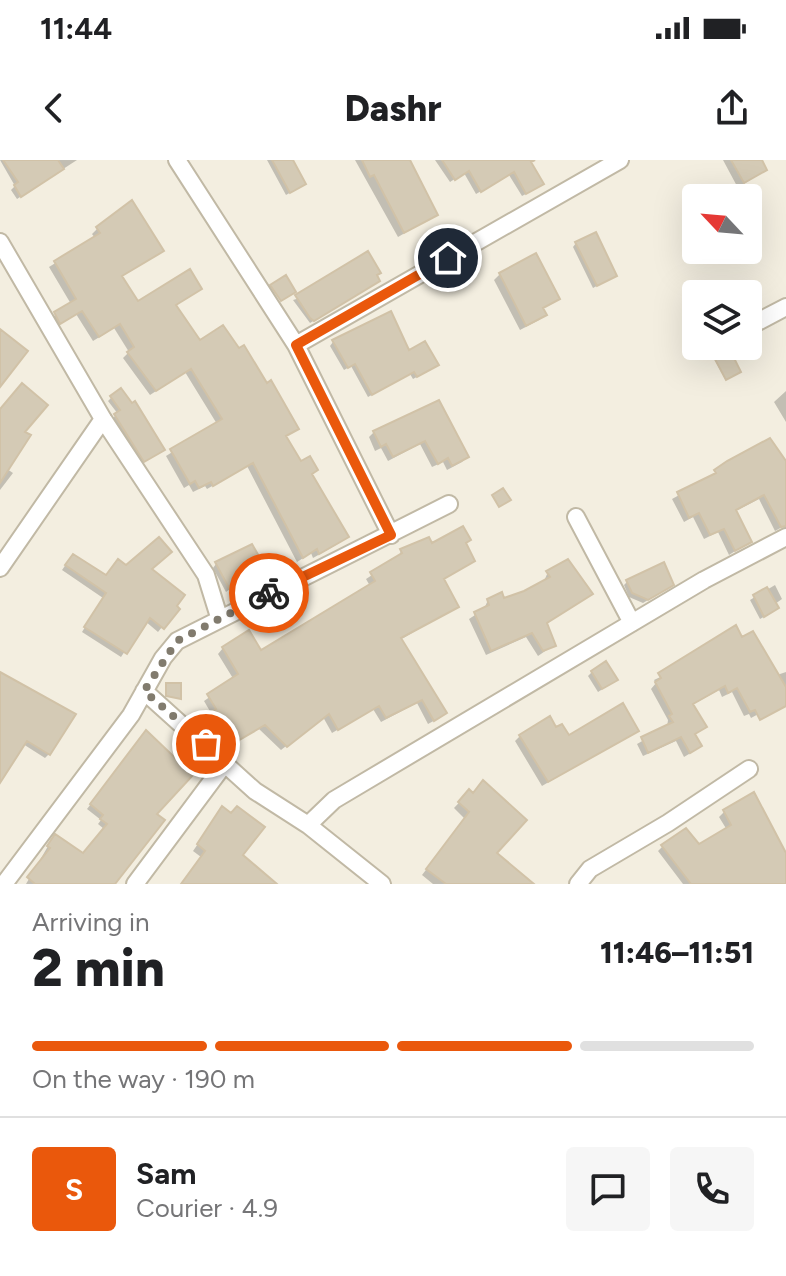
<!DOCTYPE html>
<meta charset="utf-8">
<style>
:root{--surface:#fff;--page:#f6f6f6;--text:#202124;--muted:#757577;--line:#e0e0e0;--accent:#ea580c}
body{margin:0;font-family:Figtree,sans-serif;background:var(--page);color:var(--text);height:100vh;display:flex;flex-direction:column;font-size:30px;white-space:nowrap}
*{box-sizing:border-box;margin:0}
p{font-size:26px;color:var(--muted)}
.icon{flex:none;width:44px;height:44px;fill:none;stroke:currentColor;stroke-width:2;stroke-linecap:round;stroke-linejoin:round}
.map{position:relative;height:724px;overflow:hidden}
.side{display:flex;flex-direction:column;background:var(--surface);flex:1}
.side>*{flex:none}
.needle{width:52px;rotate:296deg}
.controls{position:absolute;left:682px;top:24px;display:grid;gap:16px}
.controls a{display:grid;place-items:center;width:80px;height:80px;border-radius:8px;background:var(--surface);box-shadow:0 8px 32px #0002;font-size:40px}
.pin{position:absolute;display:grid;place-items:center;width:68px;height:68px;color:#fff;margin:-34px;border:4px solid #fff;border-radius:50%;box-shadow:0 2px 8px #0007}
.courier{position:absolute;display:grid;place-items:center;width:80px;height:80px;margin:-40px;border:6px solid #ea580c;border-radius:50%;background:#fff;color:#222;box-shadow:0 2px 10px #0007}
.summary em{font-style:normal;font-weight:800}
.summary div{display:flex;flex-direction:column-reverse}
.summary{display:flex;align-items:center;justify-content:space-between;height:136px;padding:0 32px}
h1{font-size:52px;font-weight:800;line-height:60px}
.bar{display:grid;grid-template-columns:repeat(4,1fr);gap:12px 8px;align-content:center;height:96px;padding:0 32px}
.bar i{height:10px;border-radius:6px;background:var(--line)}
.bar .current{background:var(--accent)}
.bar p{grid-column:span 4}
.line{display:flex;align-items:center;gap:20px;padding:0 32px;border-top:2px solid var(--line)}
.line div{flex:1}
.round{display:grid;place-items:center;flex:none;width:84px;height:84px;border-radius:8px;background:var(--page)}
.status{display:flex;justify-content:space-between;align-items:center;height:56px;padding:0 40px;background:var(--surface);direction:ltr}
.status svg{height:22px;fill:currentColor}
header{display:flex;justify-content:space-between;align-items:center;height:104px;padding:0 32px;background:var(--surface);font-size:36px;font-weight:800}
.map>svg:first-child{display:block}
.shadow{fill:#0003}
.building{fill:#d4cab5;stroke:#d1c2a7;stroke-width:2}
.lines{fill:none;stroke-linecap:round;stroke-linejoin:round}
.street-casing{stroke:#c1b9a5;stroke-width:20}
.street{stroke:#fff;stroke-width:16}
.done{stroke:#817b6e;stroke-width:8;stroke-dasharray:0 14.4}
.route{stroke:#ea580c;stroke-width:10}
</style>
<div class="status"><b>11:44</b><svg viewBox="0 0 49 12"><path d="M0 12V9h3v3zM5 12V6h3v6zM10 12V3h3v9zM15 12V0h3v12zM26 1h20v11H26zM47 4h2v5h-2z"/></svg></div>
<header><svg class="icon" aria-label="back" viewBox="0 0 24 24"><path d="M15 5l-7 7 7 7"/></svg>Dashr<svg class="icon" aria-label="share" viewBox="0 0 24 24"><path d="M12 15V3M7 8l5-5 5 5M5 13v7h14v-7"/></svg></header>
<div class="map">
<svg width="786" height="724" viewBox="0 0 786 724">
<rect width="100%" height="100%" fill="#f3eee0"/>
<path class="shadow" d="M 0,0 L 77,0 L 17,39 L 11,30 L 15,26 Z
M 267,0 L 291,0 L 300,27 L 286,35 Z
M 355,0 L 407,0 L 436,55 L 398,77 Z
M 435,0 L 528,0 L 537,28 L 522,36 L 509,15 L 476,34 L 464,13 L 450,22 Z
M 723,0 L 759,0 L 765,10 L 738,28 Z
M 97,69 L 162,91 L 121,117 L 137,144 L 200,129 L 175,146 L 200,183 L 296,268 L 285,277 L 347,376 L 341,382 L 313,398 L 311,393 L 297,402 L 247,306 L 207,329 L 205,326 L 193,332 L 189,325 L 184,328 L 166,296 L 217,264 L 185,212 L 150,235 L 123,198 L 129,192 L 114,168 L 93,181 L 76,154 L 54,168 L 50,159 L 71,144 L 49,107 L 95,78 L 92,74 Z
M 576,83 L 615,116 L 593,128 L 573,87 Z
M 500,114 L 557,138 L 542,149 L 544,155 L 539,160 L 520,170 L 494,120 Z
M 375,116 L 374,124 L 310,163 L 293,140 Z
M 333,182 L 408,193 L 433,208 L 413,219 L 410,214 L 368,237 L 351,206 L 344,210 L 330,186 Z
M 707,186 L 725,186 L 738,213 L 725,219 Z
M 786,231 L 786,262 L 774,242 Z
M 111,238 L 163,290 L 160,293 L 141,303 L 113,258 L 118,254 L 108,241 Z
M 438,242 L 467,297 L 462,302 L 447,310 L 443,302 L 432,307 L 420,284 L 388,301 L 381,288 L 375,291 L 369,277 L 374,272 Z
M 0,253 L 22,272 L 7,309 L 13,313 L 0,330 Z
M 728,303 L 786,306 L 786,365 L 775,371 L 759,339 L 734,352 L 749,382 L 729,395 L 718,372 L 704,379 L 693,357 L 684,362 L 672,339 L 710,318 Z
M 464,384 L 472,401 L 442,420 L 456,447 L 400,480 L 444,553 L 439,558 L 428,564 L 417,543 L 381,562 L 373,549 L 332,573 L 323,557 L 281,590 L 259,569 L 219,592 L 201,563 L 211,553 L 204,541 L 234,520 L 218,494 L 223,488 L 261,493 L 370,426 L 366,419 L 398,398 L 401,391 Z
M 69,400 L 105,417 L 126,407 L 149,410 L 162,467 L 158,472 L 145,461 L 121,497 L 82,472 L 103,438 L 62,410 Z
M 567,401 L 545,464 L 554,485 L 538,496 L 526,477 L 486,495 L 469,459 L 484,449 L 488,440 L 503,440 L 524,433 L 544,421 L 548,412 Z
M 216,404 L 258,409 L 226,432 L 213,408 Z
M 628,421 L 668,428 L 643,443 L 629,437 L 624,425 Z
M 775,425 L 782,439 L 775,444 L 773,452 L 760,459 L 750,440 Z
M 741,479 L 774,516 L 786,512 L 786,539 L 751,558 L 749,554 L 744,556 L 732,532 L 722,537 L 719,530 L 692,545 L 704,567 L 694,575 L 700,586 L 694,591 L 684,597 L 676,581 L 643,596 L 637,584 L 667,567 L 668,560 L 651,529 L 656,523 L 654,520 Z
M 0,512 L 49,594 L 45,598 L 23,584 L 0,619 Z
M 592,512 L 612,523 L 598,532 L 588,516 Z
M 556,570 L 568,577 L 637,570 L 542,626 L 515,581 L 520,576 Z
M 143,577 L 154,654 L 112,724 L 26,724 L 51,681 L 82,696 L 104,669 L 98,664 L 101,660 L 87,649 Z
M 469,632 L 494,694 L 531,724 L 433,724 L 422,715 L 465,659 L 454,648 Z
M 222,649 L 240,695 L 274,724 L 181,724 L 201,697 L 193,691 Z
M 724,652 L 786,696 L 786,714 L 769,724 L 683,724 L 658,691 L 663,686 L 698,686 L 727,670 L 719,657 Z"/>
<path class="building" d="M 3,0 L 58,0 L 64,9 L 21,37 L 14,25 L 18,22 Z
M 272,0 L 293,0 L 306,24 L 290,33 Z
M 362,0 L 410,0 L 438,55 L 404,73 L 374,15 L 370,17 Z
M 442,0 L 535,0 L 531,2 L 544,24 L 526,34 L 514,12 L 481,32 L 469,11 L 455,20 Z
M 731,0 L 762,0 L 767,10 L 744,23 Z
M 132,40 L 164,91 L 122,116 L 138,141 L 190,109 L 202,129 L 176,145 L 200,180 L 223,165 L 239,188 L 244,185 L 267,223 L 271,220 L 299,269 L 286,276 L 301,301 L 310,296 L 318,310 L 312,314 L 349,377 L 319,394 L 317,389 L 303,398 L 253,303 L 213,326 L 211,322 L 199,328 L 195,321 L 190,324 L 170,289 L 222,259 L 191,209 L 156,231 L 127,192 L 134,187 L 120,164 L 99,177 L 82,151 L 60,164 L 54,152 L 76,139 L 54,101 L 100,73 L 96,67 Z
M 596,72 L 617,116 L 597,126 L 575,82 Z
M 368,91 L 381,113 L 377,115 L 380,121 L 314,161 L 310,158 L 295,135 Z
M 536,93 L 560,139 L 543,148 L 547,155 L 526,166 L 499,113 Z
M 286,115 L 296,132 L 281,141 L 270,125 Z
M 391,151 L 409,190 L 425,181 L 439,205 L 417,217 L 414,212 L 372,235 L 355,204 L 348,208 L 332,180 Z
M 0,169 L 28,191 L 0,227 Z
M 708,186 L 728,186 L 741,212 L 726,220 Z
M 22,223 L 48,245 L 25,272 L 31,275 L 0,323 L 0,249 Z
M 121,228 L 132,243 L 135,241 L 165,290 L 144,302 L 114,254 L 120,250 L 110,236 Z
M 439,240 L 469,297 L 452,306 L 448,298 L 438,304 L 425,281 L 393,297 L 386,284 L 381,287 L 373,271 Z
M 770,278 L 786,301 L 786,366 L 781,367 L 764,335 L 736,350 L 752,382 L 735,391 L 724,369 L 710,375 L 699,353 L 689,358 L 677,332 L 716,313 L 714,310 L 727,301 Z
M 503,328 L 511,340 L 499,347 L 492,335 Z
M 463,366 L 471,380 L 466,383 L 475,401 L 444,419 L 459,447 L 401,478 L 447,553 L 434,561 L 422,540 L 386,558 L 379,546 L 338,570 L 329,554 L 287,587 L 265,565 L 224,589 L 204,557 L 216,549 L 207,534 L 238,514 L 222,487 L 249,470 L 261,490 L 375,421 L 370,412 L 402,393 L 400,389 L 429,377 L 432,383 Z
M 159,377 L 172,392 L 152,409 L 185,435 L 177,446 L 180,449 L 164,469 L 150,458 L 127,494 L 84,467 L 106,433 L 65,405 L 73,394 L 106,415 L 118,399 L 126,405 Z
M 252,384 L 264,405 L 230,430 L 215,402 Z
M 568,399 L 593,434 L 547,463 L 556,486 L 543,491 L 532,473 L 491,491 L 474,452 L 489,445 L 487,439 L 502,432 L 504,438 L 524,431 L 550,417 L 546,411 Z
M 664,402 L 674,425 L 648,440 L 632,433 L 626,420 Z
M 767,427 L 779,448 L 764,457 L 753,435 Z
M 736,465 L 742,477 L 753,471 L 786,527 L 786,546 L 760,560 L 755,550 L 750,552 L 737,528 L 728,533 L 725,526 L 693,544 L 707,567 L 695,574 L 702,586 L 690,593 L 681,577 L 648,593 L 641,577 L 673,562 L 669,556 L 672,554 L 655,522 L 661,518 L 658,513 Z
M 606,501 L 618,520 L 602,529 L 591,511 Z
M 0,512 L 76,554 L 50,595 L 27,581 L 0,623 Z
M 166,523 L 181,523 L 181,539 L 166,536 Z
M 623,543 L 639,571 L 548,622 L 519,575 L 550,556 L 556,567 L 562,564 L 569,575 Z
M 146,570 L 193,615 L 157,654 L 165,660 L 115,724 L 35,724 L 27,717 L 50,688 L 47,686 L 55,674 L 83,693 L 107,664 L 100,659 L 103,655 L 90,644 Z
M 483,620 L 527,660 L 497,693 L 534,724 L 446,724 L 426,709 L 469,652 L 458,642 L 469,629 L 473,633 Z
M 754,632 L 786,693 L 786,724 L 691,724 L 661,685 L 686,668 L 699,684 L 731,665 L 723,650 Z
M 222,646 L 231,653 L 237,646 L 265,667 L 243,695 L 277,724 L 181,724 L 205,691 L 197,684 Z"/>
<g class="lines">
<defs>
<path id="street" d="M 177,0 L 296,185 L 391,375
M 0,82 L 103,259 L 206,415 L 219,457
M 748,167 L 786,147
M 296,185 L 620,0
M 576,357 L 632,463
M 0,408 L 103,259
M 144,531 L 255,631 L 308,665
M 4,724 L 131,555 L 163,498 L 177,481 L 449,344
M 135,724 L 226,602
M 382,724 L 308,665 L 334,640 L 704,420 L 786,377
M 578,724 L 590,709 L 668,663 L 749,609"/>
</defs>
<use href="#street" class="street-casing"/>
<use href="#street" class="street"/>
</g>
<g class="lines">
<path class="done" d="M 206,584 L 144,531 L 177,481 L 269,433"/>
<path class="route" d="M 269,433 L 391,375 L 296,185 L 448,98"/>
</g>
</svg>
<div class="controls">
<a><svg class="needle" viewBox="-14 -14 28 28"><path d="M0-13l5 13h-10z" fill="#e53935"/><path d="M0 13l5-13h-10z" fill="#757577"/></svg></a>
<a><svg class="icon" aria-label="layers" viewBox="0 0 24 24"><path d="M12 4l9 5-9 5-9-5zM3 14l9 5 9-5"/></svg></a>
</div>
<div class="pin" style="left:206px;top:584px;background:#ea580c"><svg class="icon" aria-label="bag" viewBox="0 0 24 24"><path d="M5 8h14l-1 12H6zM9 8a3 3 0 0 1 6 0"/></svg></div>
<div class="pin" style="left:448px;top:98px;background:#1f2937"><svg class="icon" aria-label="home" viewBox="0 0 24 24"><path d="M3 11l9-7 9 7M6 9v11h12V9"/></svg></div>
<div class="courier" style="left:269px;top:433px"><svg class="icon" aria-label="bike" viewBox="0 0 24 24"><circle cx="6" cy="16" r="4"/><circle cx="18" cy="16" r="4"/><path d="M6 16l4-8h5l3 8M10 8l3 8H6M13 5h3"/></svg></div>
</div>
<section class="side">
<div class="summary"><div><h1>2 min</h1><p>Arriving in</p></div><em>11:46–11:51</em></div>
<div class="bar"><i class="current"></i><i class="current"></i><i class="current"></i><i></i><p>On the way · 190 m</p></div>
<div class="line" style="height:144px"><b class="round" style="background:var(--accent);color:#fff">S</b><div><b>Sam</b><p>Courier · 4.9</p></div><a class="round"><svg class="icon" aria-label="chat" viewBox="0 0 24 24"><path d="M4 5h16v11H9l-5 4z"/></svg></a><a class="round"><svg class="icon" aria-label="phone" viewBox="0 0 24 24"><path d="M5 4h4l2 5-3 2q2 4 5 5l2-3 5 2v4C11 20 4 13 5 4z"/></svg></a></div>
</section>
